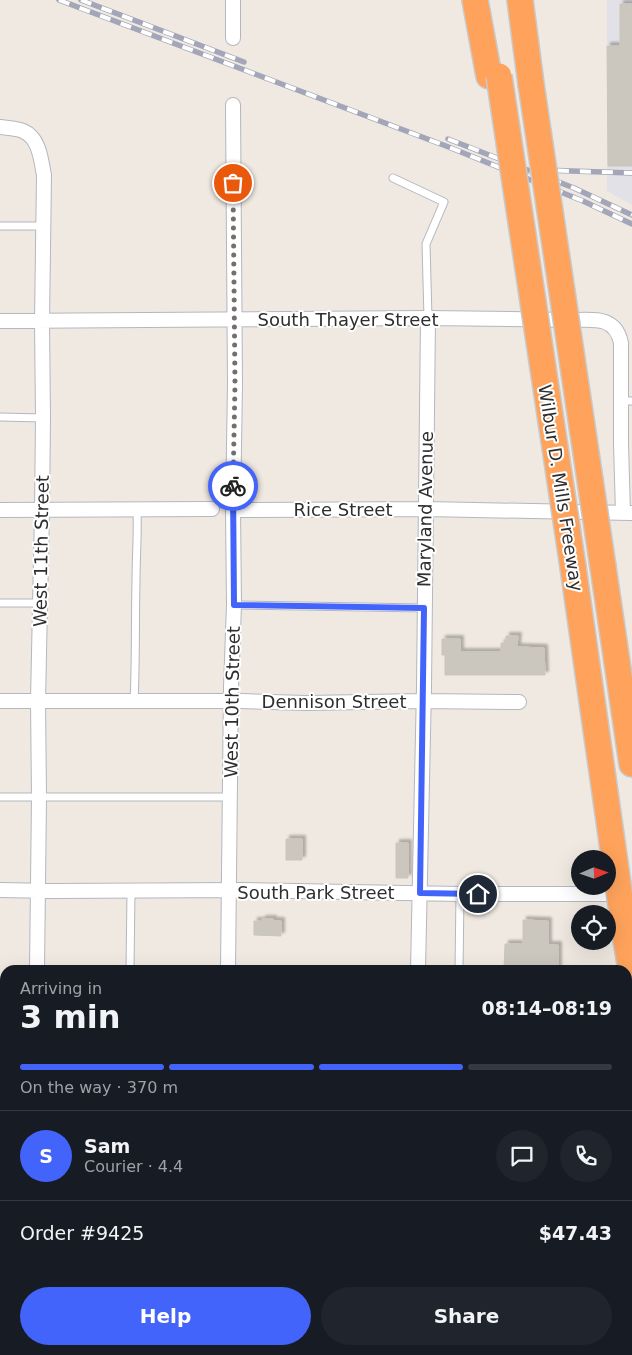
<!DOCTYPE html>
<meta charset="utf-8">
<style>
:root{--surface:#171b24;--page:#20242c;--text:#f1f3f6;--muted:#9ea1a6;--line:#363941;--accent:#4264fb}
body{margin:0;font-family:"DejaVu Sans",sans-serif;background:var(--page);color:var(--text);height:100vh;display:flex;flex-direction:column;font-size:19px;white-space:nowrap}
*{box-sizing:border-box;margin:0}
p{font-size:16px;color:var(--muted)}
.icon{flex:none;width:28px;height:28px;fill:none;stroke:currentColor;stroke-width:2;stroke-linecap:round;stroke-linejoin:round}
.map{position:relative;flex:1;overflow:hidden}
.panel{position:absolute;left:0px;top:965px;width:632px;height:390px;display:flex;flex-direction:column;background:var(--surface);border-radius:15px 15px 0 0;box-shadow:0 5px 20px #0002}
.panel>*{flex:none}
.needle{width:32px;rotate:88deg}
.buttons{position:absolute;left:571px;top:850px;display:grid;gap:10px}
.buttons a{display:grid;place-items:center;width:45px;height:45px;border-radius:50%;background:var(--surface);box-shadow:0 5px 20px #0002;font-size:25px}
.pin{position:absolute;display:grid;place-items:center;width:42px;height:42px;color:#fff;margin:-21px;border:2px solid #fff;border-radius:50%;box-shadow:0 1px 5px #0007}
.courier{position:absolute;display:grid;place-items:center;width:50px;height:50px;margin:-25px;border:4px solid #4264fb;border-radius:50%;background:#fff;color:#222;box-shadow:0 1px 6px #0007}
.head em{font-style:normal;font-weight:600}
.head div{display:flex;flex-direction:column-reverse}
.head{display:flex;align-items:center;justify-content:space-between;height:85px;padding:0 20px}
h1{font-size:32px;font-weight:600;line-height:38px}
.bar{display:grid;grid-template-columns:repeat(4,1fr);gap:8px 5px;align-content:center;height:60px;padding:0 20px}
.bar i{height:6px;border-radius:4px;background:var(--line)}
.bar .selected{background:var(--accent)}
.bar p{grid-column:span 4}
.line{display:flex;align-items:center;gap:12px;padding:0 20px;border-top:1px solid var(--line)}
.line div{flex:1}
.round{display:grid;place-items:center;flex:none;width:52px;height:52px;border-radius:26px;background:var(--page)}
.primary-button{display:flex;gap:10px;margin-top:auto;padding:10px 20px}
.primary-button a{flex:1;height:58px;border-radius:30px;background:var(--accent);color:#fff;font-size:20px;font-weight:600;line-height:58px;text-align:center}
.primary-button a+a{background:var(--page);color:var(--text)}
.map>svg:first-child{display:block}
.industrial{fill:#e3e1e8}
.medical{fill:#f5dfe0}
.building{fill:#cbc7bf;stroke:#cbc5ba;filter:url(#shadow)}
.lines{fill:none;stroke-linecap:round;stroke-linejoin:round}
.lane-casing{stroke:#b4b7c1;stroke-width:9}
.street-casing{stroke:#b4b7c1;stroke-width:16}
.highway-casing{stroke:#c9c9c9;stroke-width:28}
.lane{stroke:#fff;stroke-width:7}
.street{stroke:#fff;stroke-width:14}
.highway{stroke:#ffa35c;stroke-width:25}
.rail-casing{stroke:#a3a6b8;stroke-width:5.5}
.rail{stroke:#fff;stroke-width:4;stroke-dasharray:11;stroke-linecap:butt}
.highway-bridge-casing{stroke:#c9c9c9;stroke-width:28;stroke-linecap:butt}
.highway-bridge{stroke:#ffa35c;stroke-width:25}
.done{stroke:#726f6d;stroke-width:5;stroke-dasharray:0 9}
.route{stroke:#4264fb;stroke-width:6}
.labels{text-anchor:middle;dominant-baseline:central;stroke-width:4;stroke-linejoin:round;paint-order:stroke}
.street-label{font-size:18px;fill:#2e2e2e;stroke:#fff}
</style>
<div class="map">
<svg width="632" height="1355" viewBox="0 0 632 1355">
<defs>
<filter id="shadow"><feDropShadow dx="3.5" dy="-3.5" stdDeviation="1" flood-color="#0004"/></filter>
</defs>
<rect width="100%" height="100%" fill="#efe9e1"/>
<path class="industrial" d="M 607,0 L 632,0 L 632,205 L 607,191 Z"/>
<path class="medical" d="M 233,1350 L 595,1350 L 595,1355 L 233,1355 Z"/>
<path class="building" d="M 620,4 L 632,4 L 632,166 L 608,166 L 607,46 L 620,46 Z
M 506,636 L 518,636 L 517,647 L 544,648 L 545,675 L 445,675 L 445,655 L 442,655 L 442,639 L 460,639 L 460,652 L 501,652 L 501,643 L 506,643 Z
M 286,839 L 302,839 L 302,860 L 286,860 Z
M 396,843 L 408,843 L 408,878 L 396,878 Z
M 262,919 L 273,919 L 273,921 L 281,921 L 281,936 L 254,935 L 254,921 L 262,921 Z
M 523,920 L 548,921 L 548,945 L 558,945 L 558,970 L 504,970 L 505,944 L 523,944 Z"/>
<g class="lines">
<defs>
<path id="lane" d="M 393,178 L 444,202 L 426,244 L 428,318
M 0,226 L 43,226
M 621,401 L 632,401
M 0,417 L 43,418
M 0,603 L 40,603
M 234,605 L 424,608
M 134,702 C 136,662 135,622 136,582 C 136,558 138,533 137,509
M 0,797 L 230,797
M 130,970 L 131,891
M 459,970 L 460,894
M 309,1355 L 309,1350
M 342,1355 L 342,1350
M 376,1355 L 376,1350"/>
<path id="street" d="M 233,38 L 233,0
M 0,127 C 7,128 17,128 23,131 C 40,138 41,161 44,175 L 42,321 L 43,418 L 42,511 L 38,701 L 39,797 L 37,970
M 0,321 L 428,318 L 576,320 C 597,319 616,318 621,343 L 621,444 L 623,513
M 0,510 L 212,509
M 233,510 L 426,509 L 631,513
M 0,701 L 241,701 L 306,703 L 423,701 L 519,702
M 0,890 L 52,891 L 241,890 L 460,894 L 624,894
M 228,970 L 231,687 L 234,605 L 233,510 L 235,384 L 233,105
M 418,970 L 424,687 L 428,318
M 0,1078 L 5,1078
M 0,1275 L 5,1275
M 414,1350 L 415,1355
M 28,1355 L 28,1350
M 223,1355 L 223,1350"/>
<path id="highway" d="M 475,0 L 489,76
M 520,0 L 531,84
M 573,567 L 614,856
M 603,567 L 632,764
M 626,940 L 632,976"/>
</defs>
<use href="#lane" class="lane-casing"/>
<use href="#street" class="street-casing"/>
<use href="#highway" class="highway-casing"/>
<use href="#lane" class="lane"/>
<use href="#street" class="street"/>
<use href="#highway" class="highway"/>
<defs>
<path id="rail" d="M 59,0 L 446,146 L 583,201 L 632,224
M 81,0 L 244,62
M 448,139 L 574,188 L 632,215
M 536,169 L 542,170 L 632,173"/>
</defs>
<use href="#rail" class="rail-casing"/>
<use href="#rail" class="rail"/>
<defs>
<path id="highway-bridge" d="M 499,76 L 573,567
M 531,84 L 603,567
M 614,856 L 626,940"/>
</defs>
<use href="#highway-bridge" class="highway-bridge-casing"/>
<use href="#highway-bridge" class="highway-bridge"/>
</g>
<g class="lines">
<path class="done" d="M 233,183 L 235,384 L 233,486"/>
<path class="route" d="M 233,486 L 234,605 L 424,608 L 420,893 L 478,894"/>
</g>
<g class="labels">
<g class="street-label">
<text x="348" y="319">South Thayer Street</text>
<text transform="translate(561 488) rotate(81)">Wilbur D. Mills Freeway</text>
<text x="343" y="509">Rice Street</text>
<text transform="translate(425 509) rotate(-89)">Maryland Avenue</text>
<text transform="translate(41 551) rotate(-89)">West 11th Street</text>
<text x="334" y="701">Dennison Street</text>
<text transform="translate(232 702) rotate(-89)">West 10th Street</text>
<text x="316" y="892">South Park Street</text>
</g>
</g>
</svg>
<div class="buttons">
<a><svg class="needle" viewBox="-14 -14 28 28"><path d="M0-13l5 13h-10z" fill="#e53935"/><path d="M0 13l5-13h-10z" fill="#9ea1a6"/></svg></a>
<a><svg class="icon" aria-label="locate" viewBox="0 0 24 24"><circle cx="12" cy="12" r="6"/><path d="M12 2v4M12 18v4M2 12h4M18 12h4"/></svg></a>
</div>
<div class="pin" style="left:233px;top:183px;background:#ea580c"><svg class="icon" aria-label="bag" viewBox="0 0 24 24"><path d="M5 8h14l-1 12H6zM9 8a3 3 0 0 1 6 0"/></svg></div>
<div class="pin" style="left:478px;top:894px;background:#1f2937"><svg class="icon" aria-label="home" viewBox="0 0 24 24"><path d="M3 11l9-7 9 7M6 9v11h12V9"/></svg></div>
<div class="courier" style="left:233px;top:486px"><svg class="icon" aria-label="bike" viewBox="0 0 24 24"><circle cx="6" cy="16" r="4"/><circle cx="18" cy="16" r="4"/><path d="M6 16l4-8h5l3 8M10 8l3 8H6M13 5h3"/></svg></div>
<section class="panel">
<div class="head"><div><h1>3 min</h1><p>Arriving in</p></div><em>08:14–08:19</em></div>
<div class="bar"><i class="selected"></i><i class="selected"></i><i class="selected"></i><i></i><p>On the way · 370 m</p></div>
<div class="line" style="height:90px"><b class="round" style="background:var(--accent);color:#fff">S</b><div><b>Sam</b><p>Courier · 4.4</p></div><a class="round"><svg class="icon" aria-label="chat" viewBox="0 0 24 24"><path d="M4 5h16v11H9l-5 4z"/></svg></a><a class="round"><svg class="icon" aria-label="phone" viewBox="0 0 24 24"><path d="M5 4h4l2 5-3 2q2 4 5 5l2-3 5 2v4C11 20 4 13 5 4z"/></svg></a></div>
<div class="line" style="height:65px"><div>Order #9425</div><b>$47.43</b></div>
<div class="primary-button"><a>Help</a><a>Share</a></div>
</section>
</div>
